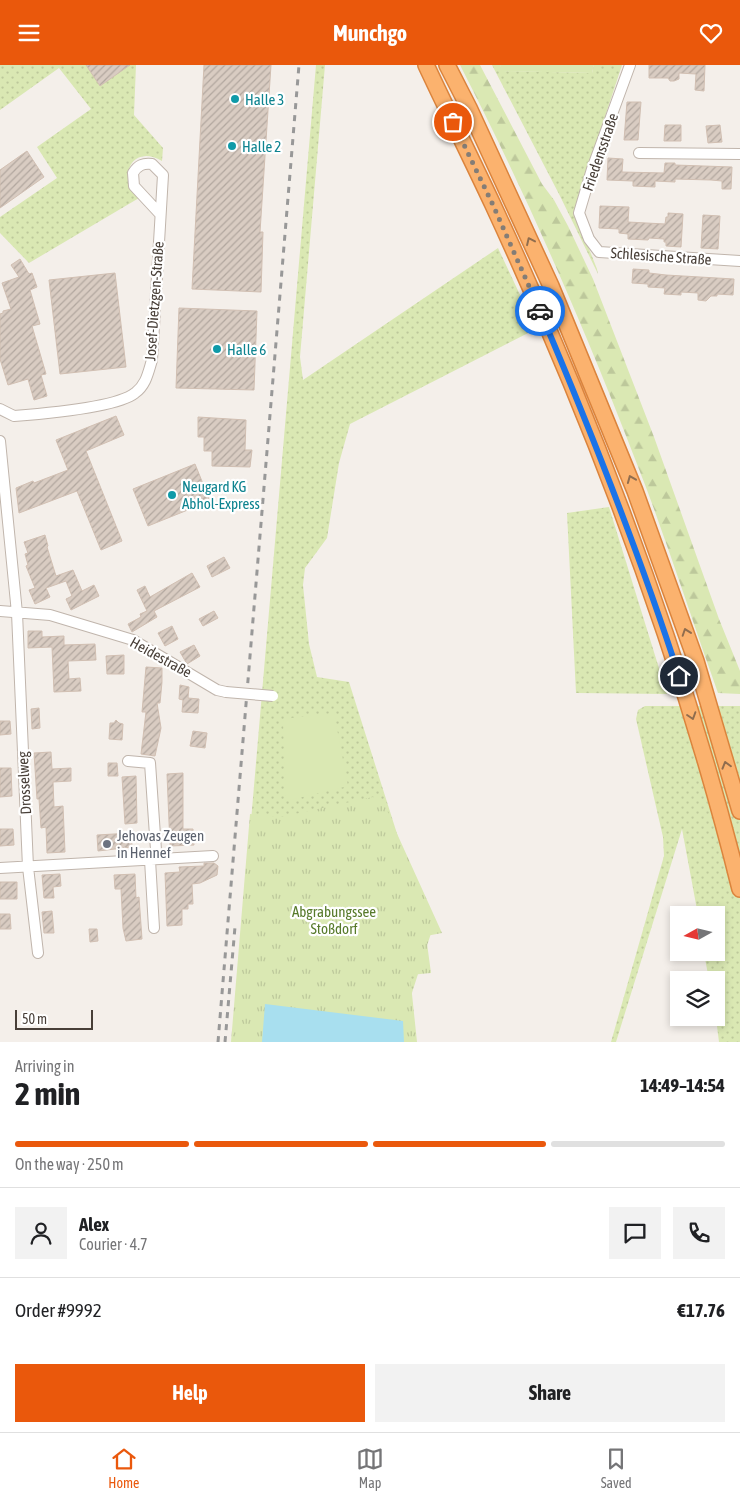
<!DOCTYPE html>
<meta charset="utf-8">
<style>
:root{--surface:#fff;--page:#f2f2f2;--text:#202124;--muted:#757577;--line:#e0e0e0;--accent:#ea580c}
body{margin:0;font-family:"Asap Condensed",sans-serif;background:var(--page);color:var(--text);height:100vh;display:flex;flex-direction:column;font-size:19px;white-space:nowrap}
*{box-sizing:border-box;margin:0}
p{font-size:16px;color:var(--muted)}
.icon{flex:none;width:28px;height:28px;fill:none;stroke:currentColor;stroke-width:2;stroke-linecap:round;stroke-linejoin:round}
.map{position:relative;height:977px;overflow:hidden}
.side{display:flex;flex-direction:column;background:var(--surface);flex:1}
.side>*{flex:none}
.needle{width:32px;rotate:262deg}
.tools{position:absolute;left:670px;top:841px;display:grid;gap:10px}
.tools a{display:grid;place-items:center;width:55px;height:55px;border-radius:0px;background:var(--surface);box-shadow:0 2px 8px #0003;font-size:25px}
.scale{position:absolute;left:15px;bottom:12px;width:78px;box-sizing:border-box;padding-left:5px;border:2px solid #483f38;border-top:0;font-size:14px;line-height:18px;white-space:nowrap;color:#483f38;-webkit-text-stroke:4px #fff;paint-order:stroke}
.pin{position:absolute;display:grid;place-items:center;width:42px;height:42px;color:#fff;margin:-21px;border:2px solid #fff;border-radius:50%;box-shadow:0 1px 5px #0007}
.courier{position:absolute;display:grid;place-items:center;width:50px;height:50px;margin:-25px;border:4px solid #1a73e8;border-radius:50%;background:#fff;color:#222;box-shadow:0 1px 6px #0007}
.summary em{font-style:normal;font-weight:700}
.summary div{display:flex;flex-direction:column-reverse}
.summary{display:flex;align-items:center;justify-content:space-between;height:85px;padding:0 15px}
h1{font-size:32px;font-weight:700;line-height:38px}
.bar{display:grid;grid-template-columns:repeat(4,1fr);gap:8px 5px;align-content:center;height:60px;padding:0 15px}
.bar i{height:6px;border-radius:4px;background:var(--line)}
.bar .current{background:var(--accent)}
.bar p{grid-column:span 4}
.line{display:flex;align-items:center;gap:12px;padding:0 15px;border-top:1px solid var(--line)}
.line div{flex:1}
.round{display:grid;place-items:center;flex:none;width:52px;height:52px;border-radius:0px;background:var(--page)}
.cta{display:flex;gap:10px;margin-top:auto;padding:10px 15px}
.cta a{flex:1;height:58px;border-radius:0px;background:var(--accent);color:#fff;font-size:20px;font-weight:700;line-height:58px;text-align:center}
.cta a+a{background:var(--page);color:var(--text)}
header{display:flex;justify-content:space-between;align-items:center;height:65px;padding:0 15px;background:var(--accent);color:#fff;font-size:22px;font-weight:700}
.tab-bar{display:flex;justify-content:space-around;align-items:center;height:70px;border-top:1px solid var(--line);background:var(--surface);font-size:14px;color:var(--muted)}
.tab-bar a{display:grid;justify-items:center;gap:2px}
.tab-bar .current{color:var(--accent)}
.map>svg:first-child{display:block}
.grass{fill:url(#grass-dots)}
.forest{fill:url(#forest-firs)}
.park{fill:url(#park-tufts)}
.garden{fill:#dae8b3}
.water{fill:#a8dfef}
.building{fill:url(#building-hatch);stroke:#d1bfb2}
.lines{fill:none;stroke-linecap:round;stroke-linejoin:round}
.minor-casing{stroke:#c0b5ac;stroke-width:12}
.highway-casing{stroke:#db843d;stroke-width:18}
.minor{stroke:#fff;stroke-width:10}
.highway{stroke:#fbb26e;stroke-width:15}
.rail{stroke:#989898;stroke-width:3;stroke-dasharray:6 6;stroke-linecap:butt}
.minor-bridge-casing{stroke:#c0b5ac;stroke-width:12;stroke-linecap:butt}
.minor-bridge{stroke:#fff;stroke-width:10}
.oneway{stroke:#906d4e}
.done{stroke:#847d76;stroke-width:5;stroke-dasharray:0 9}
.route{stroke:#1a73e8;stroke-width:6}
.culture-dot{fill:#0f9aa8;stroke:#fff;stroke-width:2}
.worship-dot{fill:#6b7280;stroke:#fff;stroke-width:2}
.labels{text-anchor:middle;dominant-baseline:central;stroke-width:4.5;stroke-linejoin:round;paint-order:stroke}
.culture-label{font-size:15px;fill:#0d838f;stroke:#fff;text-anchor:start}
.street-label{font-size:15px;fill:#483f38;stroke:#fff}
.worship-label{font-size:15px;fill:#5b616d;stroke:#fff;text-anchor:start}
.park-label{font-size:15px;fill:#577a2b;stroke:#fff}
</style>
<header><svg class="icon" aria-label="menu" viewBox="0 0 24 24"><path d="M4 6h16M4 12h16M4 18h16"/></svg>Munchgo<svg class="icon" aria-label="heart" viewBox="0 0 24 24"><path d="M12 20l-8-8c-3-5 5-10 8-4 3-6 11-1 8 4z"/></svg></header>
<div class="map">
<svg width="740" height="977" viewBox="0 0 740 977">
<defs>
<pattern id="grass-dots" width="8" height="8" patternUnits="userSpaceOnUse" patternTransform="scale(1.25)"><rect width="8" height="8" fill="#dae8b3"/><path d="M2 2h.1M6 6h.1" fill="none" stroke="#bdc89b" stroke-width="1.8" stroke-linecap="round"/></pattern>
<pattern id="forest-firs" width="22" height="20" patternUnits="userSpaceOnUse" patternTransform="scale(1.25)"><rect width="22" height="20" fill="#dae8b3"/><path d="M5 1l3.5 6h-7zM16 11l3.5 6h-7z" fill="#bdc89b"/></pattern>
<pattern id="park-tufts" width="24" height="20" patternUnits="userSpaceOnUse" patternTransform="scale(1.25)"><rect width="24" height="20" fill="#dae8b3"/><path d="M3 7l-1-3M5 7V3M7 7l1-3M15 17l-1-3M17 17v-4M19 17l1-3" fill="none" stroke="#bdc89b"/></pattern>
<pattern id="building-hatch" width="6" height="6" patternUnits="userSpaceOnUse" patternTransform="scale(1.25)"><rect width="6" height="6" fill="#d9ccc2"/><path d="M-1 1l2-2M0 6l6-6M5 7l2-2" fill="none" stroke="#b2a79f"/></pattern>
</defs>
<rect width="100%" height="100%" fill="#f4efea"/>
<path class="grass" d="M 0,0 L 136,0 L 134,50 L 163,83 L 162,96 C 133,79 116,110 139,133 L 29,198 L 0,168 L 0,152 L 57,113 L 37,82 L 91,44 L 59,3 L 0,45 Z
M 316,0 L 325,0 L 300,292 L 303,315 L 498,183 L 536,264 L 350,359 L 339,398 L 327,473 L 305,503 L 303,520 L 309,579 L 317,612 L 349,617 L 418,835 L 433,862 L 403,956 L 232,977 Z
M 492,0 L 500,0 L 503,6 L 592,8 L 594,0 L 622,0 L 574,146 L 597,204 L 598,209 L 560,131 Z
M 609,442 L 667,629 L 576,628 L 567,448 Z
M 645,641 L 740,641 L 740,977 L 719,977 L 716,953 L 716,915 L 709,915 L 704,888 L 716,888 L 716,850 L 698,850 L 682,764 L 616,977 L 611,977 L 664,791 L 663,772 L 636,654 L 638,645 Z"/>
<path class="forest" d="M 460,0 L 480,0 L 542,119 L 554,135 L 568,161 L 593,214 L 654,372 L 719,554 L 740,606 L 740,629 L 718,628 C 694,561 672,492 647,425 C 592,280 531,138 460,0 Z"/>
<path class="park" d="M 373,732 L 385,737 L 389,751 L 442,868 L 426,871 L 431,908 L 410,910 L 417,977 L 231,977 L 250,749 L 281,752 Z"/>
<path class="garden" d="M 500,0 L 594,0 L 592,8 L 502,6 Z
M 334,648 L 348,721 L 286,736 L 283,654 Z"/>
<path class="water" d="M 265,939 L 403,956 L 404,977 L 262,977 Z"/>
<path class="building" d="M 86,0 L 130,0 L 100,21 Z
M 204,0 L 271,0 L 260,167 L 263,167 L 261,227 L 192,224 Z
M 649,0 L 705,0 L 704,26 L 695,25 L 696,9 L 679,8 L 679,14 L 674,16 L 670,16 L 668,13 L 649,13 Z
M 627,37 L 641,37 L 638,75 L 624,75 Z
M 665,60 L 681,60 L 681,76 L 664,76 Z
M 720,60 L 722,77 L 708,78 L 706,61 Z
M 27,86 L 44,112 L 0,143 L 0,105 Z
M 608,93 L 623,94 L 622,107 L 664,108 L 665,98 L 675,98 L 675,100 L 732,102 L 731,124 L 722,124 L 722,116 L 711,115 L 675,114 L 675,117 L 655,116 L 655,122 L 633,121 L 633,116 L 607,115 Z
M 600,141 L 629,142 L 628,157 L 665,159 L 666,152 L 668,152 L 668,148 L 683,149 L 681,182 L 666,181 L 666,177 L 664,177 L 664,174 L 649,173 L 648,175 L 628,174 L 628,169 L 619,168 L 619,164 L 599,163 Z
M 703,150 L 720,151 L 718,184 L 701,183 Z
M 20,194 L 29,209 L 32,208 L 37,222 L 30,225 L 40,259 L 32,261 L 46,309 L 41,310 L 47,331 L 34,335 L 28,314 L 8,320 L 0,294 L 0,249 L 3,248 L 3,246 L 11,244 L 2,218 L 19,212 L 11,200 Z
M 633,204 L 649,205 L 649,208 L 666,210 L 734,214 L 733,230 L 717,229 L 717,231 L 711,231 L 706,236 L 698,235 L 698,228 L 681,227 L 681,230 L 664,229 L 665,223 L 648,222 L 648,219 L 632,218 Z
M 115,208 L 126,302 L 60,309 L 49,215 Z
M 179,243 L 257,246 L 254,325 L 176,323 Z
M 116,351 L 124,370 L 86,386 L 122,476 L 101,485 L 77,426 L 19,448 L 16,423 L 33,416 L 34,418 L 68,405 L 56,375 Z
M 198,352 L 246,355 L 245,385 L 252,385 L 250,402 L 212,401 L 212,386 L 204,386 L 204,372 L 198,372 Z
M 195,399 L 210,436 L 148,461 L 133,424 Z
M 45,470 L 48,481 L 47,482 L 56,511 L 73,505 L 82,526 L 94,520 L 99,531 L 71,545 L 66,534 L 72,531 L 66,516 L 46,523 L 50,532 L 35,539 L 29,525 L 35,523 L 26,501 L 28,500 L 25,489 L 28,488 L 24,477 Z
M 224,492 L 230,503 L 212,512 L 207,501 Z
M 192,508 L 200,522 L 154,546 L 157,552 L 132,567 L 128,559 L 141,552 L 140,549 L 147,546 L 137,525 L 145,521 L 150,532 Z
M 214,546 L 218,553 L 203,561 L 199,554 Z
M 172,561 L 178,574 L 165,581 L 158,568 Z
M 28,566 L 42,566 L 42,572 L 64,571 L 64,580 L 95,579 L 96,595 L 68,596 L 69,614 L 80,613 L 81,626 L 54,627 L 52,582 L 28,583 Z
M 194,580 L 200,591 L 187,599 L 180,587 Z
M 124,590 L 124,609 L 107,609 L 106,591 Z
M 146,602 L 162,603 L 162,617 L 160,638 L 157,638 L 161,663 L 155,691 L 141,689 L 146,647 L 142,647 Z
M 180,620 L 189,622 L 188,633 L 199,634 L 198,648 L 182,647 L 183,635 L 179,634 Z
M 39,643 L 40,663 L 32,664 L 31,644 Z
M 116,655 L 119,658 L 123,659 L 122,675 L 109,674 L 110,658 L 114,658 Z
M 0,656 L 10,656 L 11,669 L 0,670 Z
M 193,666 L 207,668 L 205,683 L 190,681 Z
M 51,687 L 52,704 L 71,703 L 71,716 L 53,717 L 54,742 L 63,741 L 65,787 L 47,788 L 46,762 L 41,763 L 39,734 L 37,734 L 34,688 Z
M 108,698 L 117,698 L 118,711 L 108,711 Z
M 0,703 L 11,703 L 12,731 L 0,732 Z
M 183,708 L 183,764 L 193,764 L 194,780 L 170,781 L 167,709 Z
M 136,711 L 137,758 L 125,759 L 122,712 Z
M 0,764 L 13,764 L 14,780 L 0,781 Z
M 131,768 L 132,782 L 98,786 L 97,770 Z
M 204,798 L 214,798 L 218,801 L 217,810 L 200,818 L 192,819 L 193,839 L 188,839 L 188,844 L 182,844 L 182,860 L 167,861 L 165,808 L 180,807 L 179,802 L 204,801 Z
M 60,809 L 61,821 L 53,822 L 54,833 L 44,833 L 42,810 Z
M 135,809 L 136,833 L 139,832 L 142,874 L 126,876 L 123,863 L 121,824 L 115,824 L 114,810 Z
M 0,817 L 17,817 L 17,834 L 0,834 Z
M 52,846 L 54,868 L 44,868 L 42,847 Z
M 0,849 L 10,849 L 11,864 L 0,864 Z
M 89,864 L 97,864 L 98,876 L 90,877 Z"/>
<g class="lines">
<defs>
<path id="minor" d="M 630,0 L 592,104 L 579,148 L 589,174 L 599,187 L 740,196
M 639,88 L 740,89
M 0,344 L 14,351 C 40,349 116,343 135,328 C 146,320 148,308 152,295 L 163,110 L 152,99 C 143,98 138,100 133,108 L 134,121 L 160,149
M 0,376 L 17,548 L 28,802 L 38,888
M 0,546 L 50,550 L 133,575 L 217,625 L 226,627
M 128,696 L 150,698 L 156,785 L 150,795 L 154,863
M 0,803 L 213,791"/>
<path id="highway" d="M 426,0 C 448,47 471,93 493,140 C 595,360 682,589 740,824
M 447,0 L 469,43 L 551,221 L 635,426 L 696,596 L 740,746"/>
</defs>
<use href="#minor" class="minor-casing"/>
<use href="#highway" class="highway-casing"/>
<use href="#minor" class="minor"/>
<use href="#highway" class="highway"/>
<path class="rail" d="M 218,977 L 299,0
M 225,977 L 235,862"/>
<defs>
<path id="minor-bridge" d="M 226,627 L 273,631"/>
</defs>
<use href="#minor-bridge" class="minor-bridge-casing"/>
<use href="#minor-bridge" class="minor-bridge"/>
</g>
<defs><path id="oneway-chevron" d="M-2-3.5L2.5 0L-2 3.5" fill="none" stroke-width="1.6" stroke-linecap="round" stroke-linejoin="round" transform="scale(1.25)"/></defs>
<g class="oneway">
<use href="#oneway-chevron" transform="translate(530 176) rotate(-115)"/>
<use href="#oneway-chevron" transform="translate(631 414) rotate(-112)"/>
<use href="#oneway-chevron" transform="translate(686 567) rotate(-109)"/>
<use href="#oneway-chevron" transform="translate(692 651) rotate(72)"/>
<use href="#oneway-chevron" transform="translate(726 700) rotate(-106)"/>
</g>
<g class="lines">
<path class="done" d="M 453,57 L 493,140 L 540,246"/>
<path class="route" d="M 540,246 C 591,366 639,487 679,611"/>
</g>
<g class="culture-dot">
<circle cx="235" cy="34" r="5"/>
<circle cx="232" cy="81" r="5"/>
<circle cx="217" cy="284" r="5"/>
<circle cx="172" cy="430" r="5"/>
</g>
<circle class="worship-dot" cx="107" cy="779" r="5"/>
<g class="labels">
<g class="culture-label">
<text x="245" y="34">Halle 3</text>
<text x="242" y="81">Halle 2</text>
<text x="227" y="284">Halle 6</text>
<text x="182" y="421">Neugard KG<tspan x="182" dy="17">Abhol-Express</tspan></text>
</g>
<g class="street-label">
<text transform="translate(600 87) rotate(-71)">Friedensstraße</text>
<text transform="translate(661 191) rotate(4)">Schlesische Straße</text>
<text transform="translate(154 236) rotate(-86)">Josef-Dietzgen-Straße</text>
<text transform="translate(161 592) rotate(29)">Heidestraße</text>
<text transform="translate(24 718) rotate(-93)">Drosselweg</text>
</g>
<g class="worship-label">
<text x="117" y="770">Jehovas Zeugen<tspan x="117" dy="17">in Hennef</tspan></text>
</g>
<g class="park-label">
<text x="334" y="846">Abgrabungssee<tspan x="334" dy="17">Stoßdorf</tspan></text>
</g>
</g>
</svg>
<div class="tools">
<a><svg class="needle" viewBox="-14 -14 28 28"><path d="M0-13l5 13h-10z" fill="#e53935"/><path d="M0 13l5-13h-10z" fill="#757577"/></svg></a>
<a><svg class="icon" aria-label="layers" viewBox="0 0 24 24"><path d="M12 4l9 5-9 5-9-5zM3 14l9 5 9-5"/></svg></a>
</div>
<div class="scale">50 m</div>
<div class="pin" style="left:453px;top:57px;background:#ea580c"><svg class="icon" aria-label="bag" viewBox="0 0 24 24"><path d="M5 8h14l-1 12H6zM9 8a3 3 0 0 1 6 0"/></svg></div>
<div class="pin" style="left:679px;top:611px;background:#1f2937"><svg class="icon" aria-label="home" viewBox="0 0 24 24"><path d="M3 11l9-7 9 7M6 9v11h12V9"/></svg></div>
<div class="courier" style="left:540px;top:246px"><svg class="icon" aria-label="car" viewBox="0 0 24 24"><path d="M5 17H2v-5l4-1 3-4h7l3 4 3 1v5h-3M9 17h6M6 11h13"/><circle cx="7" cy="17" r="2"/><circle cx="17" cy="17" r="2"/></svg></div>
</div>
<section class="side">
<div class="summary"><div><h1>2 min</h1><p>Arriving in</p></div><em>14:49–14:54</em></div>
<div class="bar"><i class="current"></i><i class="current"></i><i class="current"></i><i></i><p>On the way · 250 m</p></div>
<div class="line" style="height:90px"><a class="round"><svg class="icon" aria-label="person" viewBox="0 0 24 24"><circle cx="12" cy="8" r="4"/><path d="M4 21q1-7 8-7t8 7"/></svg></a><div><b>Alex</b><p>Courier · 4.7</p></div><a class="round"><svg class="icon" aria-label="chat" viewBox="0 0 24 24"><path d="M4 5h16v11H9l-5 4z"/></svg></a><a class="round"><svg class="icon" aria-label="phone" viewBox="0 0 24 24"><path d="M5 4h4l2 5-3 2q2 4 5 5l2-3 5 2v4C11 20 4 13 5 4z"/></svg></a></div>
<div class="line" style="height:65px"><div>Order #9992</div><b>€17.76</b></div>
<div class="cta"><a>Help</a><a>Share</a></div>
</section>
<nav class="tab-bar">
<a class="current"><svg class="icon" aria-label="home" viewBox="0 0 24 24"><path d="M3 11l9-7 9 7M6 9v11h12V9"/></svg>Home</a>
<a><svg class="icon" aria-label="map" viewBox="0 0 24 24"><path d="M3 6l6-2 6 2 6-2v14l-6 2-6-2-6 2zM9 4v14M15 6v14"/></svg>Map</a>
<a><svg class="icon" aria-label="saved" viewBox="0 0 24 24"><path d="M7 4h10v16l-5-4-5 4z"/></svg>Saved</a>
</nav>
